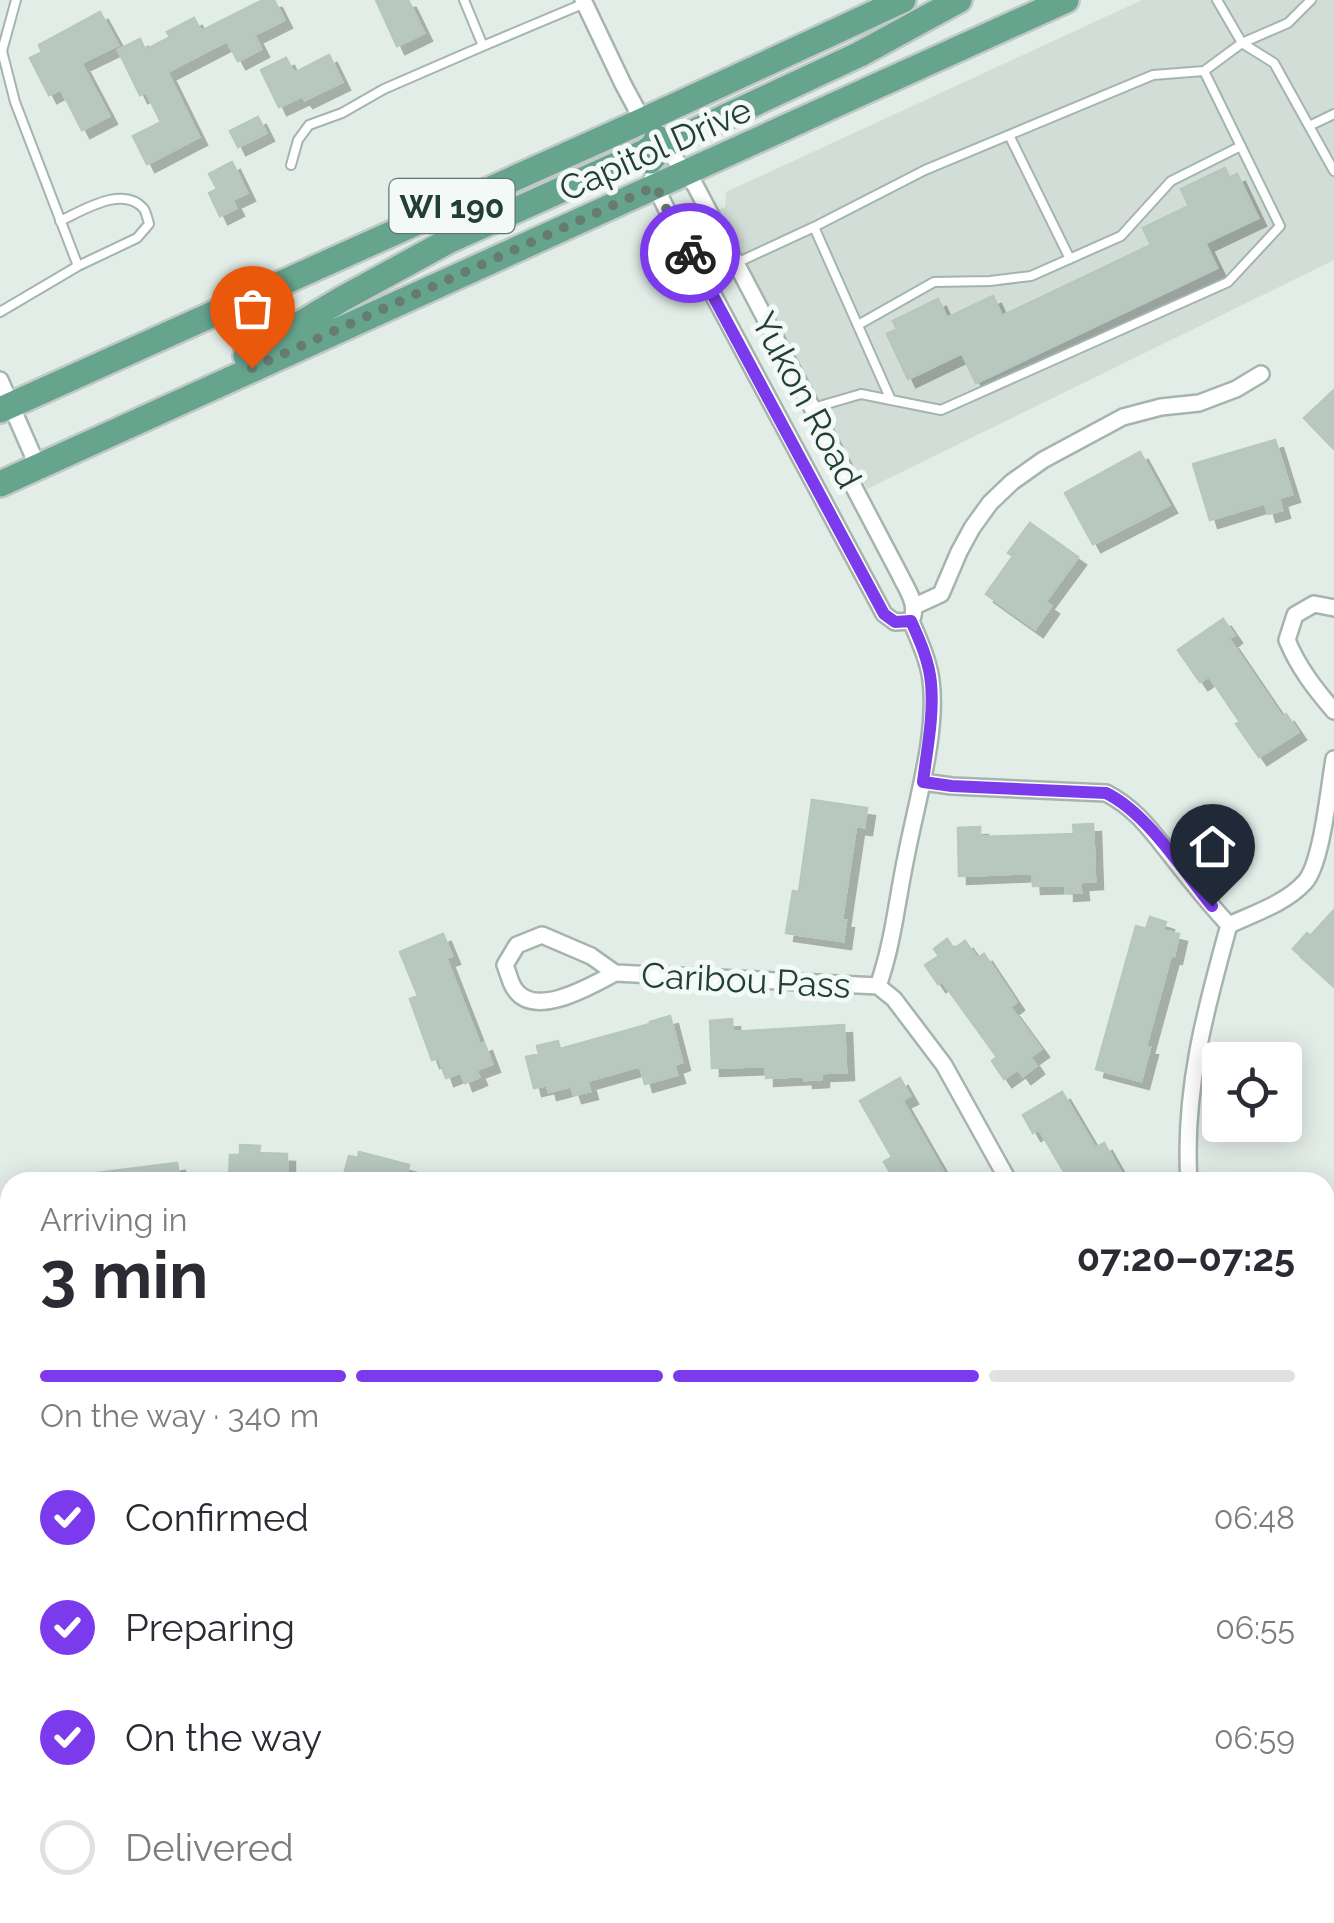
<!DOCTYPE html>
<meta charset="utf-8">
<style>
:root{--surface:#fff;--page:#f7f7f7;--text:#2b2b33;--muted:#7c7c81;--line:#e1e1e2;--accent:#7c3aed}
body{margin:0;font-family:Raleway,sans-serif;background:var(--page);color:var(--text);height:100vh;display:flex;flex-direction:column;font-size:38px;white-space:nowrap}
*{box-sizing:border-box;margin:0}
p{font-size:32px;color:var(--muted)}
.icon{flex:none;width:55px;height:55px;fill:none;stroke:currentColor;stroke-width:2;stroke-linecap:round;stroke-linejoin:round}
.map{position:relative;flex:1;overflow:hidden}
.details{position:absolute;left:0px;top:1172px;width:1335px;height:752px;display:flex;flex-direction:column;background:var(--surface);border-radius:30px 30px 0 0;box-shadow:0 5px 25px #0003}
.details>*{flex:none}
.fabs{position:absolute;left:1202px;top:1042px;display:grid;gap:20px}
.fabs a{display:grid;place-items:center;width:100px;height:100px;border-radius:10px;background:var(--surface);box-shadow:0 5px 25px #0003;font-size:50px}
.pin{position:absolute;display:grid;place-items:center;width:85px;height:85px;color:#fff;margin:-102px -42px;border-radius:50% 50% 50% 0;rotate:-45deg;box-shadow:0 0 10px #0007}
.pin .icon{rotate:45deg}
.courier{position:absolute;display:grid;place-items:center;width:100px;height:100px;margin:-50px;border:8px solid #7c3aed;border-radius:50%;background:#fff;color:#222;box-shadow:0 2px 12px #0007}
.summary em{font-style:normal;font-weight:700}
.summary div{display:flex;flex-direction:column-reverse}
.summary{display:flex;align-items:center;justify-content:space-between;height:170px;padding:0 40px}
h1{font-size:65px;font-weight:700;line-height:75px}
.bar{display:grid;grid-template-columns:repeat(4,1fr);gap:15px 10px;align-content:center;height:120px;padding:0 40px}
.bar i{height:12px;border-radius:8px;background:var(--line)}
.bar .current{background:var(--accent)}
.bar p{grid-column:span 4}
ol{padding:0 40px;list-style:none}
li{display:flex;align-items:center;gap:30px;height:110px}
li p{margin-inline-start:auto}
li .icon{padding:10px;border-radius:50%;background:var(--accent);color:#fff;stroke-width:4}
li:last-child{color:var(--muted)}
li i{width:55px;height:55px;border:5px solid var(--line);border-radius:50%}
.map>svg:first-child{display:block}
.built{fill:#d1ddd6}
.building{fill:#b8c8c0;stroke:#b5c7be;stroke-width:2.5;filter:url(#shadow)}
.lines{fill:none;stroke-linecap:round;stroke-linejoin:round}
.service-casing{stroke:#a5b5ae;stroke-width:12}
.minor-casing{stroke:#a5b5ae;stroke-width:20}
.primary-casing{stroke:#c1c9c6;stroke-width:30}
.service{stroke:#fff;stroke-width:8}
.minor{stroke:#fff;stroke-width:15}
.primary{stroke:#66a48e;stroke-width:25}
.done{stroke:#667c73;stroke-width:10;stroke-dasharray:0 18}
.route{stroke:#7c3aed;stroke-width:12}
.labels{text-anchor:middle;dominant-baseline:central;stroke-width:10;stroke-linejoin:round;paint-order:stroke}
.shield{fill:#f3f9f6;stroke:#61776e;stroke-width:2.5}
.shield-label{font-size:32px;font-weight:bold;fill:#223f34}
.street-label{font-size:35px;fill:#223f34;stroke:#f3f9f6}
</style>
<div class="map">
<svg width="1334" height="1923" viewBox="0 0 1334 1923">
<defs>
<filter id="shadow"><feDropShadow dx="8" dy="8" stdDeviation="0" flood-color="#0004"/></filter>
</defs>
<rect width="100%" height="100%" fill="#e3ede7"/>
<path class="built" d="M 1142,0 L 1334,0 L 1334,260 L 867,489 L 727,230 L 719,210 L 725,207 L 726,192 Z"/>
<path class="building" d="M 263,0 L 274,0 L 284,20 L 254,35 L 261,49 L 238,61 L 227,41 L 167,72 L 199,137 L 147,164 L 133,136 L 161,122 L 146,92 L 140,95 L 118,50 L 140,39 L 145,50 L 170,37 L 167,32 L 194,18 L 201,31 Z
M 376,0 L 408,0 L 424,33 L 397,46 Z
M 100,12 L 118,45 L 81,63 L 109,116 L 82,130 L 61,89 L 49,95 L 30,58 L 42,52 L 39,45 Z
M 329,55 L 342,82 L 305,100 L 302,96 L 279,107 L 261,70 L 286,58 L 294,73 Z
M 258,117 L 266,133 L 238,147 L 230,131 Z
M 232,162 L 247,193 L 232,200 L 236,208 L 220,216 L 209,193 L 217,189 L 209,174 Z
M 1225,168 L 1229,178 L 1237,174 L 1258,218 L 1205,243 L 1217,268 L 976,383 L 962,353 L 908,379 L 887,334 L 897,329 L 893,321 L 938,299 L 947,318 L 993,296 L 1002,316 L 1151,245 L 1143,228 L 1189,206 L 1181,189 Z
M 1334,390 L 1334,449 L 1304,418 Z
M 1275,440 L 1292,494 L 1279,498 L 1282,510 L 1268,514 L 1265,503 L 1210,520 L 1193,464 Z
M 1140,452 L 1169,505 L 1093,544 L 1065,493 Z
M 1030,523 L 1078,557 L 1045,602 L 1051,606 L 1035,629 L 986,594 L 1013,556 L 1008,553 Z
M 1223,619 L 1234,635 L 1229,639 L 1282,717 L 1286,714 L 1298,732 L 1259,757 L 1236,724 L 1240,722 L 1209,676 L 1200,682 L 1178,650 Z
M 812,800 L 867,808 L 864,827 L 856,826 L 842,919 L 846,920 L 843,941 L 786,933 L 793,891 L 799,892 Z
M 1093,824 L 1095,881 L 1080,882 L 1081,892 L 1066,893 L 1066,885 L 1033,886 L 1032,873 L 959,876 L 958,828 L 980,827 L 980,837 L 1074,834 L 1073,825 Z
M 1334,910 L 1334,986 L 1293,949 L 1307,933 L 1310,936 Z
M 1150,917 L 1166,922 L 1163,930 L 1179,934 L 1174,956 L 1171,955 L 1146,1046 L 1150,1047 L 1141,1081 L 1096,1069 L 1136,926 L 1146,929 Z
M 443,934 L 452,956 L 446,958 L 480,1045 L 484,1043 L 492,1064 L 476,1070 L 479,1077 L 465,1083 L 461,1072 L 446,1078 L 439,1058 L 432,1060 L 410,999 L 418,996 L 400,952 Z
M 947,939 L 954,949 L 965,941 L 977,958 L 984,954 L 1016,1002 L 1010,1007 L 1041,1049 L 1030,1057 L 1036,1066 L 1023,1076 L 1018,1069 L 1004,1079 L 992,1061 L 997,1057 L 942,981 L 938,984 L 925,965 L 939,956 L 934,949 Z
M 670,1016 L 682,1062 L 674,1065 L 677,1075 L 645,1084 L 640,1066 L 587,1081 L 590,1091 L 574,1095 L 571,1086 L 549,1092 L 547,1085 L 534,1088 L 526,1057 L 539,1054 L 537,1046 L 558,1041 L 560,1049 L 650,1024 L 650,1022 Z
M 732,1019 L 733,1032 L 844,1025 L 846,1072 L 821,1073 L 821,1079 L 805,1080 L 805,1076 L 766,1078 L 766,1066 L 712,1068 L 710,1021 Z
M 900,1078 L 910,1096 L 902,1100 L 949,1182 L 896,1182 L 884,1162 L 892,1157 L 860,1101 Z
M 1062,1092 L 1095,1148 L 1104,1143 L 1126,1182 L 1070,1182 L 1039,1129 L 1033,1133 L 1023,1115 Z
M 240,1145 L 260,1146 L 259,1153 L 287,1154 L 287,1182 L 229,1182 L 230,1155 L 240,1155 Z
M 359,1152 L 409,1165 L 405,1182 L 342,1182 L 349,1156 L 358,1158 Z
M 177,1163 L 180,1182 L 97,1182 L 96,1173 Z"/>
<g class="lines">
<defs>
<path id="service" d="M 464,0 L 483,46 L 585,3
M 1217,0 L 1242,43 L 1274,63 L 1334,171
M 1309,126 L 1334,114
M 1009,135 L 1070,259
M 291,165 L 298,140 L 309,125 L 342,113 L 384,89 L 483,46
M 60,221 C 82,211 123,184 144,209 C 145,210 149,223 149,224 L 137,238 L 78,266
M 814,227 L 925,170 L 1153,75 L 1204,71
M 704,278 L 814,227 L 891,400
M 0,312 L 78,266 L 15,102 L 2,51 L 16,0
M 858,325 L 934,282 L 990,281 L 1031,276 L 1121,236 L 1171,181 L 1241,146
M 813,408 L 861,394 L 941,410 L 1228,282 L 1280,226 L 1204,71 L 1242,43 L 1288,23 L 1311,0"/>
<path id="minor" d="M 583,0 L 623,84 L 645,125
M 660,142 L 687,173 L 696,187 L 900,575 C 907,590 919,605 911,621 C 919,640 928,659 931,680 C 938,733 916,804 906,857 C 897,900 893,944 878,986
M 652,179 L 674,225 L 702,274 L 884,614 L 895,622 L 911,621
M 0,380 L 38,467
M 915,606 L 941,594 L 959,552 L 972,528 L 990,503 L 1012,482 L 1043,460 L 1123,417 L 1161,407 L 1199,403 L 1236,389 L 1261,374
M 1334,608 L 1314,604 L 1295,615 L 1287,640 C 1298,667 1315,689 1334,711
M 923,782 L 952,786 L 1106,793 C 1136,808 1153,833 1173,858 C 1191,881 1209,904 1229,925
M 1229,925 C 1255,913 1286,903 1305,882 C 1322,863 1329,787 1334,759
M 542,935 L 591,956 L 615,973 C 591,986 533,1020 514,988 C 510,982 508,972 505,965 L 517,945 Z
M 615,973 L 878,986
M 878,986 L 894,999 L 944,1065 L 1009,1182
M 1189,1182 C 1183,1092 1205,1011 1229,925
M 0,1285 L 10,1284
M 1325,1680 L 1334,1685
M 375,1915 L 379,1923
M 1023,1915 L 1060,1923
M 828,1923 L 829,1915"/>
<path id="primary" d="M 650,161 L 663,146 L 860,54 L 959,0
M 246,356 L 342,299 L 450,240 L 645,152 L 653,146 L 657,138
M 0,410 L 642,121 L 903,0
M 0,484 L 1066,0"/>
</defs>
<use href="#service" class="service-casing"/>
<use href="#minor" class="minor-casing"/>
<use href="#primary" class="primary-casing"/>
<use href="#service" class="service"/>
<use href="#minor" class="minor"/>
<use href="#primary" class="primary"/>
</g>
<g class="lines">
<path class="done" d="M 252,368 L 656,186 L 674,226 L 690,253"/>
<path class="route" d="M 690,253 L 884,614 L 895,622 L 911,621 C 920,641 929,661 931,683 C 934,716 927,749 923,782 L 952,786 L 1106,793 C 1147,813 1183,870 1212,906"/>
</g>
<g class="labels">
<rect class="shield" x="389.5" y="179" width="125" height="54" rx="8"/>
<g class="shield-label">
<text x="452" y="206">WI 190</text>
</g>
<g class="street-label">
<text transform="translate(655 149) rotate(-24)">Capitol Drive</text>
<text transform="translate(807 400) rotate(62)">Yukon Road</text>
<text transform="translate(746 980) rotate(3)">Caribou Pass</text>
</g>
</g>
</svg>
<div class="fabs">
<a><svg class="icon" aria-label="locate" viewBox="0 0 24 24"><circle cx="12" cy="12" r="6"/><path d="M12 2v4M12 18v4M2 12h4M18 12h4"/></svg></a>
</div>
<div class="pin" style="left:252px;top:368px;background:#ea580c"><svg class="icon" aria-label="bag" viewBox="0 0 24 24"><path d="M5 8h14l-1 12H6zM9 8a3 3 0 0 1 6 0"/></svg></div>
<div class="pin" style="left:1212px;top:906px;background:#1f2937"><svg class="icon" aria-label="home" viewBox="0 0 24 24"><path d="M3 11l9-7 9 7M6 9v11h12V9"/></svg></div>
<div class="courier" style="left:690px;top:253px"><svg class="icon" aria-label="bike" viewBox="0 0 24 24"><circle cx="6" cy="16" r="4"/><circle cx="18" cy="16" r="4"/><path d="M6 16l4-8h5l3 8M10 8l3 8H6M13 5h3"/></svg></div>
<section class="details">
<div class="summary"><div><h1>3 min</h1><p>Arriving in</p></div><em>07:20–07:25</em></div>
<div class="bar"><i class="current"></i><i class="current"></i><i class="current"></i><i></i><p>On the way · 340 m</p></div>
<ol>
<li><svg class="icon" aria-label="check" viewBox="0 0 24 24"><path d="M5 12l5 5 9-10"/></svg>Confirmed<p>06:48</p></li>
<li><svg class="icon" aria-label="check" viewBox="0 0 24 24"><path d="M5 12l5 5 9-10"/></svg>Preparing<p>06:55</p></li>
<li><svg class="icon" aria-label="check" viewBox="0 0 24 24"><path d="M5 12l5 5 9-10"/></svg>On the way<p>06:59</p></li>
<li><i></i>Delivered</li>
</ol>
</section>
</div>
